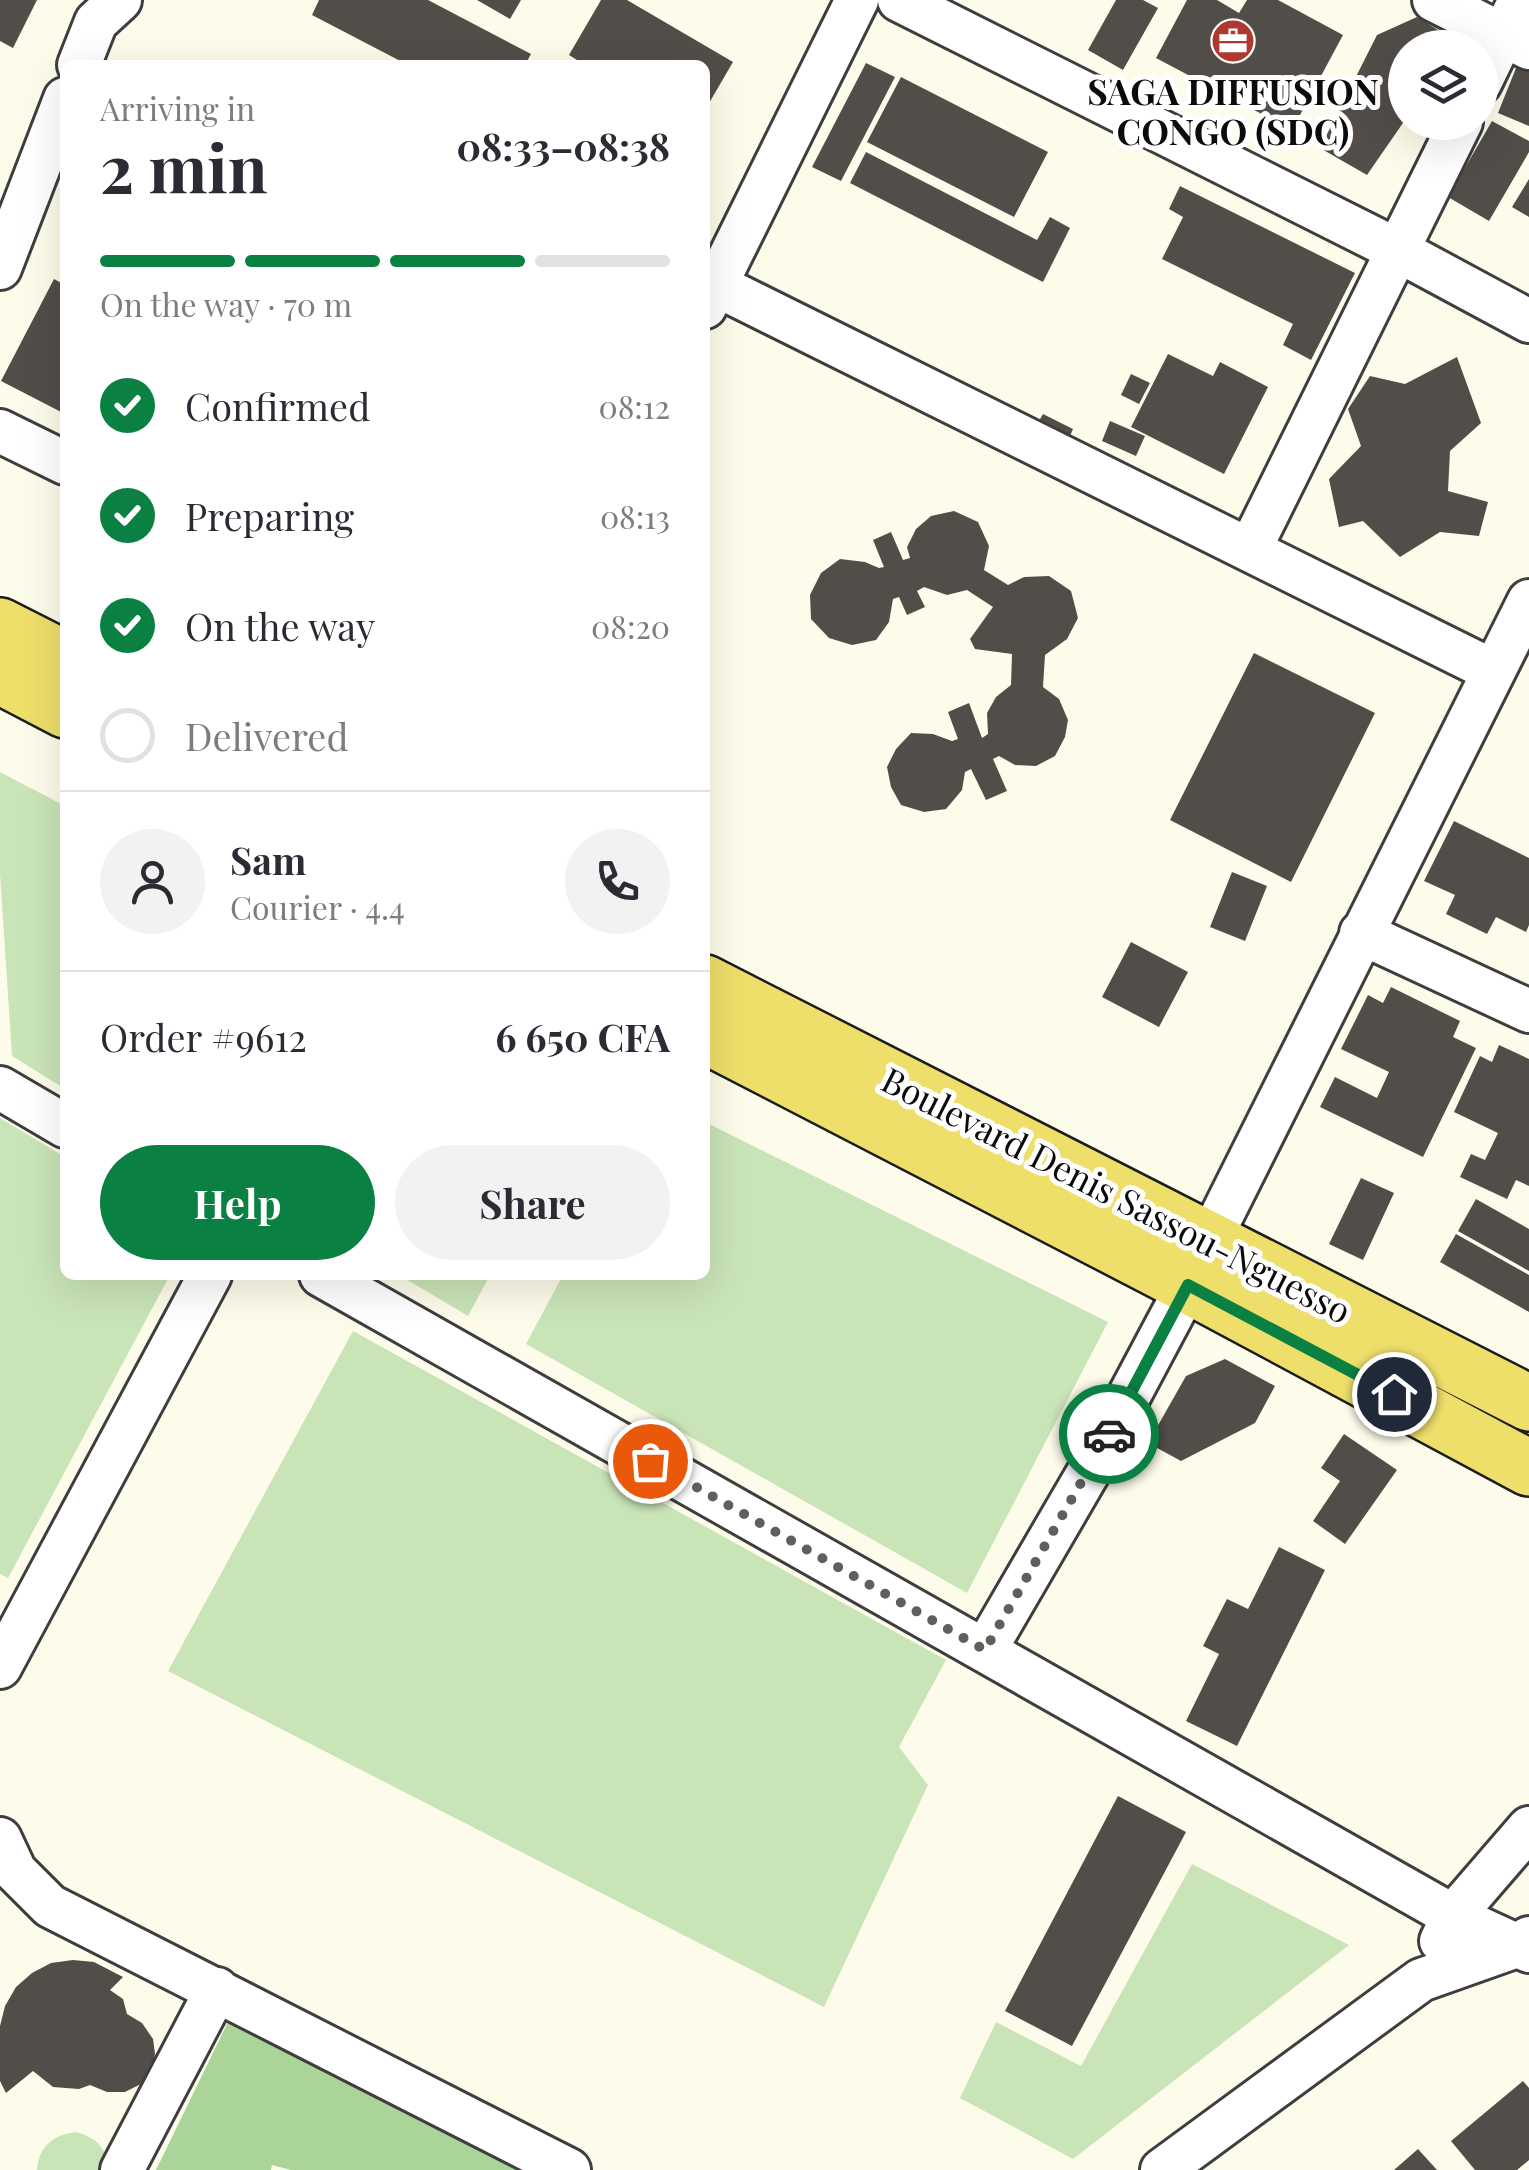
<!DOCTYPE html>
<meta charset="utf-8">
<style>
:root{--surface:#fff;--page:#f2f2f3;--text:#2b2b33;--muted:#7c7c81;--line:#e1e1e2;--accent:#0b8043}
body{margin:0;font-family:"Playfair Display",serif;background:var(--page);color:var(--text);height:100vh;display:flex;flex-direction:column;font-size:38px;white-space:nowrap}
*{box-sizing:border-box;margin:0}
p{font-size:32px;color:var(--muted)}
.icon{flex:none;width:55px;height:55px;fill:none;stroke:currentColor;stroke-width:2;stroke-linecap:round;stroke-linejoin:round}
.map{position:relative;flex:1;overflow:hidden}
.side{position:absolute;left:60px;top:60px;width:650px;height:1220px;display:flex;flex-direction:column;background:var(--surface);border-radius:15px;box-shadow:0 10px 40px #0002}
.side>*{flex:none}
.fabs{position:absolute;left:1388px;top:30px;display:grid;gap:20px}
.fabs a{display:grid;place-items:center;width:110px;height:110px;border-radius:50%;background:var(--surface);box-shadow:0 10px 40px #0002;font-size:50px}
.pin{position:absolute;display:grid;place-items:center;width:85px;height:85px;color:#fff;margin:-42px;border:5px solid #fff;border-radius:50%;box-shadow:0 2px 10px #0007}
.courier{position:absolute;display:grid;place-items:center;width:100px;height:100px;margin:-50px;border:8px solid #0b8043;border-radius:50%;background:#fff;color:#222;box-shadow:0 2px 12px #0007}
.headline em{font-style:normal;font-weight:700}
.headline div{display:flex;flex-direction:column-reverse}
.headline{display:flex;align-items:center;justify-content:space-between;height:170px;padding:0 40px}
h1{font-size:65px;font-weight:700;line-height:75px}
.bar{display:grid;grid-template-columns:repeat(4,1fr);gap:15px 10px;align-content:center;height:120px;padding:0 40px}
.bar i{height:12px;border-radius:8px;background:var(--line)}
.bar .on{background:var(--accent)}
.bar p{grid-column:span 4}
.line{display:flex;align-items:center;gap:25px;padding:0 40px;border-top:2px solid var(--line)}
.line div{flex:1}
.round{display:grid;place-items:center;flex:none;width:105px;height:105px;border-radius:52px;background:var(--page)}
ol{padding:0 40px;list-style:none}
li{display:flex;align-items:center;gap:30px;height:110px}
li p{margin-inline-start:auto}
li .icon{padding:10px;border-radius:50%;background:var(--accent);color:#fff;stroke-width:4}
li:last-child{color:var(--muted)}
li i{width:55px;height:55px;border:5px solid var(--line);border-radius:50%}
.action{display:flex;gap:20px;margin-top:auto;padding:20px 40px}
.action a{flex:1;height:115px;border-radius:60px;background:var(--accent);color:#fff;font-size:40px;font-weight:700;line-height:115px;text-align:center}
.action a+a{background:var(--page);color:var(--text)}
.map>svg:first-child{display:block}
.green{fill:#c9e4b7}
.forest{fill:#abd498}
.building{fill:#524d48}
.lines{fill:none;stroke-linecap:round;stroke-linejoin:round}
.minor-casing{stroke:#3e3e3e;stroke-width:48}
.major-casing{stroke:#1c1c1c;stroke-width:60}
.minor{stroke:#fff;stroke-width:42}
.major{stroke:#eede6a;stroke-width:55}
.done{stroke:#605f59;stroke-width:10;stroke-dasharray:0 18}
.route{stroke:#0b8043;stroke-width:12}
.labels{text-anchor:middle;dominant-baseline:central;stroke-width:10;stroke-linejoin:round;paint-order:stroke}
.poi-label{font-size:35px;font-weight:bold;fill:#0b0b0b;stroke:#fff}
.street-label{font-size:35px;fill:#0b0b0b;stroke:#fff}
</style>
<div class="map">
<svg width="1529" height="2170" viewBox="0 0 1529 2170">
<rect width="100%" height="100%" fill="#fdfcea"/>
<path class="green" d="M 0,772 L 65,806 L 65,1089 L 12,1056 L 0,874 Z
M 0,1118 L 65,1157 L 65,1275 L 170,1275 L 8,1578 L 0,1574 Z
M 705,1122 L 1108,1322 L 967,1593 L 526,1344 L 563,1275 L 705,1275 Z
M 399,1275 L 490,1275 L 468,1316 Z
M 353,1331 L 946,1660 L 899,1747 L 928,1785 L 824,2007 L 168,1671 Z
M 1192,1864 L 1349,1945 L 1073,2159 L 960,2098 L 996,2022 L 1081,2066 Z
M 76,2132 C 97,2138 107,2148 109,2170 L 37,2170 C 39,2146 53,2135 76,2132 Z"/>
<path class="forest" d="M 228,2022 L 520,2170 L 291,2170 L 272,2165 L 271,2170 L 156,2170 Z"/>
<path class="building" d="M 0,0 L 37,0 L 13,48 L 0,41 Z
M 319,0 L 428,0 L 531,54 L 525,65 L 408,65 L 312,15 Z
M 477,0 L 521,0 L 510,19 Z
M 601,0 L 627,0 L 733,62 L 705,110 L 705,65 L 585,65 L 569,55 Z
M 1116,0 L 1143,0 L 1158,8 L 1123,70 L 1088,50 Z
M 1187,0 L 1217,0 L 1239,13 L 1247,0 L 1278,0 L 1343,35 L 1292,130 L 1156,58 Z
M 1417,17 L 1458,42 L 1455,48 L 1405,48 L 1405,120 L 1367,175 L 1320,148 L 1377,35 Z
M 1520,58 L 1529,62 L 1529,126 L 1498,113 Z
M 866,63 L 895,77 L 841,181 L 812,167 Z
M 901,77 L 1048,152 L 1014,217 L 867,142 Z
M 1492,121 L 1529,141 L 1529,152 L 1489,221 L 1448,197 Z
M 866,152 L 1037,240 L 1050,217 L 1070,228 L 1043,282 L 850,183 Z
M 1529,179 L 1529,217 L 1512,207 Z
M 1180,186 L 1355,273 L 1311,360 L 1283,345 L 1293,324 L 1162,259 L 1183,217 L 1169,209 Z
M 54,279 L 65,285 L 65,414 L 1,381 Z
M 1168,354 L 1213,376 L 1220,362 L 1268,387 L 1224,474 L 1131,427 Z
M 1457,357 L 1481,423 L 1450,451 L 1448,491 L 1488,502 L 1479,536 L 1440,532 L 1400,557 L 1363,521 L 1339,527 L 1329,479 L 1361,446 L 1348,409 L 1370,376 L 1405,384 Z
M 1131,374 L 1150,383 L 1139,404 L 1121,395 Z
M 1043,414 L 1073,429 L 1067,443 L 1035,428 Z
M 1110,421 L 1145,436 L 1136,456 L 1102,441 Z
M 954,511 L 978,522 L 989,546 L 984,570 L 1008,585 L 1024,577 L 1049,576 L 1071,591 L 1078,618 L 1067,639 L 1045,655 L 1043,687 L 1059,699 L 1068,720 L 1065,737 L 1055,756 L 1036,766 L 1015,765 L 999,756 L 993,759 L 1007,791 L 986,800 L 971,769 L 965,772 L 962,790 L 946,809 L 924,812 L 901,805 L 891,787 L 887,767 L 896,749 L 911,733 L 933,734 L 952,741 L 958,739 L 948,712 L 969,703 L 982,738 L 988,734 L 987,713 L 996,697 L 1011,685 L 1012,654 L 975,649 L 970,639 L 993,607 L 967,590 L 947,595 L 924,587 L 917,591 L 925,607 L 907,615 L 899,597 L 893,599 L 889,622 L 876,640 L 852,645 L 829,638 L 811,619 L 810,595 L 821,573 L 840,559 L 865,562 L 879,568 L 884,567 L 873,540 L 891,532 L 903,560 L 910,558 L 907,547 L 916,529 L 931,516 Z
M 1254,653 L 1375,713 L 1291,882 L 1170,820 Z
M 1454,821 L 1529,858 L 1529,925 L 1526,932 L 1496,917 L 1487,934 L 1446,914 L 1455,895 L 1424,881 Z
M 1232,872 L 1267,886 L 1245,941 L 1210,927 Z
M 1131,942 L 1188,972 L 1159,1027 L 1102,997 Z
M 1391,987 L 1460,1021 L 1453,1037 L 1476,1048 L 1423,1157 L 1320,1107 L 1335,1077 L 1377,1098 L 1389,1072 L 1341,1049 L 1368,995 L 1383,1003 Z
M 1499,1045 L 1529,1059 L 1529,1186 L 1516,1180 L 1507,1199 L 1460,1177 L 1471,1154 L 1485,1160 L 1498,1133 L 1454,1112 L 1480,1056 L 1492,1062 Z
M 1361,1178 L 1394,1193 L 1363,1260 L 1329,1244 Z
M 1476,1199 L 1529,1229 L 1529,1271 L 1458,1231 Z
M 1456,1234 L 1529,1275 L 1529,1312 L 1440,1262 Z
M 1225,1359 L 1275,1386 L 1255,1423 L 1181,1461 L 1148,1443 L 1186,1376 Z
M 1344,1434 L 1397,1470 L 1345,1544 L 1313,1521 L 1340,1481 L 1321,1468 Z
M 1279,1547 L 1325,1570 L 1237,1746 L 1186,1721 L 1219,1654 L 1203,1646 L 1227,1599 L 1248,1609 Z
M 1118,1796 L 1186,1832 L 1072,2046 L 1005,2011 Z
M 73,1960 L 94,1962 L 123,1977 L 110,1990 L 123,1999 L 127,2014 L 142,2023 L 153,2039 L 155,2054 L 152,2069 L 141,2084 L 125,2092 L 107,2092 L 90,2085 L 79,2089 L 53,2087 L 33,2071 L 6,2093 L 0,2081 L 0,2026 L 5,2006 L 16,1987 L 32,1973 L 51,1963 Z
M 1523,2081 L 1529,2088 L 1529,2160 L 1517,2170 L 1475,2170 L 1451,2141 Z
M 1418,2149 L 1437,2170 L 1394,2170 Z"/>
<g class="lines">
<defs>
<path id="minor" d="M 899,0 L 1399,251 L 1529,321
M 1434,0 L 1529,48
M 79,65 L 96,22 L 120,0
M 1480,83 L 1520,0
M 0,268 L 65,99
M 716,285 L 1493,671
M 705,307 L 857,0
M 0,431 L 65,463
M 1250,549 L 1461,122
M 1361,933 L 1529,1011
M 0,1088 L 65,1126
M 1209,1241 L 1529,601
M 321,1275 L 1453,1916 L 1529,1951
M 985,1650 L 1088,1473 L 1188,1285
M 0,1667 L 210,1275
M 0,1839 L 15,1871 L 50,1906 L 569,2170
M 1441,1941 L 1453,1916 L 1529,1828
M 122,2170 L 217,1989
M 1162,2170 L 1421,1980 L 1517,1946 L 1529,1938"/>
<path id="major" d="M 0,626 L 65,659
M 0,676 L 65,710
M 705,983 L 1529,1403
M 705,1035 L 1188,1285 L 1529,1468"/>
</defs>
<use href="#minor" class="minor-casing"/>
<use href="#major" class="major-casing"/>
<use href="#minor" class="minor"/>
<use href="#major" class="major"/>
</g>
<g class="lines">
<path class="done" d="M 650,1461 L 985,1650 L 1109,1434"/>
<path class="route" d="M 1109,1434 L 1188,1285 L 1394,1394"/>
</g>
<defs>
<symbol id="office-disc" viewBox="-11 -11 22 22"><circle r="9.5" fill="#af382f" stroke="#fff"/><path d="M-6-3h4V-5.5h4V-3h4V5H-6ZM-1-4.5V-3h2v-1.5ZM-6 0V1H6V0Z" fill="#fff"/></symbol>
</defs>
<g fill-rule="evenodd">
<use href="#office-disc" x="1208" y="16" width="50" height="50"/>
</g>
<g class="labels">
<g class="poi-label">
<text x="1233" y="90">SAGA DIFFUSION<tspan x="1233" dy="40">CONGO (SDC)</tspan></text>
</g>
<g class="street-label">
<text transform="translate(1117 1194) rotate(27)">Boulevard Denis Sassou-Nguesso</text>
</g>
</g>
</svg>
<div class="fabs">
<a><svg class="icon" aria-label="layers" viewBox="0 0 24 24"><path d="M12 4l9 5-9 5-9-5zM3 14l9 5 9-5"/></svg></a>
</div>
<div class="pin" style="left:650px;top:1461px;background:#ea580c"><svg class="icon" aria-label="bag" viewBox="0 0 24 24"><path d="M5 8h14l-1 12H6zM9 8a3 3 0 0 1 6 0"/></svg></div>
<div class="pin" style="left:1394px;top:1394px;background:#1f2937"><svg class="icon" aria-label="home" viewBox="0 0 24 24"><path d="M3 11l9-7 9 7M6 9v11h12V9"/></svg></div>
<div class="courier" style="left:1109px;top:1434px"><svg class="icon" aria-label="car" viewBox="0 0 24 24"><path d="M5 17H2v-5l4-1 3-4h7l3 4 3 1v5h-3M9 17h6M6 11h13"/><circle cx="7" cy="17" r="2"/><circle cx="17" cy="17" r="2"/></svg></div>
<section class="side">
<div class="headline"><div><h1>2 min</h1><p>Arriving in</p></div><em>08:33–08:38</em></div>
<div class="bar"><i class="on"></i><i class="on"></i><i class="on"></i><i></i><p>On the way · 70 m</p></div>
<ol>
<li><svg class="icon" aria-label="check" viewBox="0 0 24 24"><path d="M5 12l5 5 9-10"/></svg>Confirmed<p>08:12</p></li>
<li><svg class="icon" aria-label="check" viewBox="0 0 24 24"><path d="M5 12l5 5 9-10"/></svg>Preparing<p>08:13</p></li>
<li><svg class="icon" aria-label="check" viewBox="0 0 24 24"><path d="M5 12l5 5 9-10"/></svg>On the way<p>08:20</p></li>
<li><i></i>Delivered</li>
</ol>
<div class="line" style="height:180px"><a class="round"><svg class="icon" aria-label="person" viewBox="0 0 24 24"><circle cx="12" cy="8" r="4"/><path d="M4 21q1-7 8-7t8 7"/></svg></a><div><b>Sam</b><p>Courier · 4.4</p></div><a class="round"><svg class="icon" aria-label="phone" viewBox="0 0 24 24"><path d="M5 4h4l2 5-3 2q2 4 5 5l2-3 5 2v4C11 20 4 13 5 4z"/></svg></a></div>
<div class="line" style="height:130px"><div>Order #9612</div><b>6 650 CFA</b></div>
<div class="action"><a>Help</a><a>Share</a></div>
</section>
</div>
